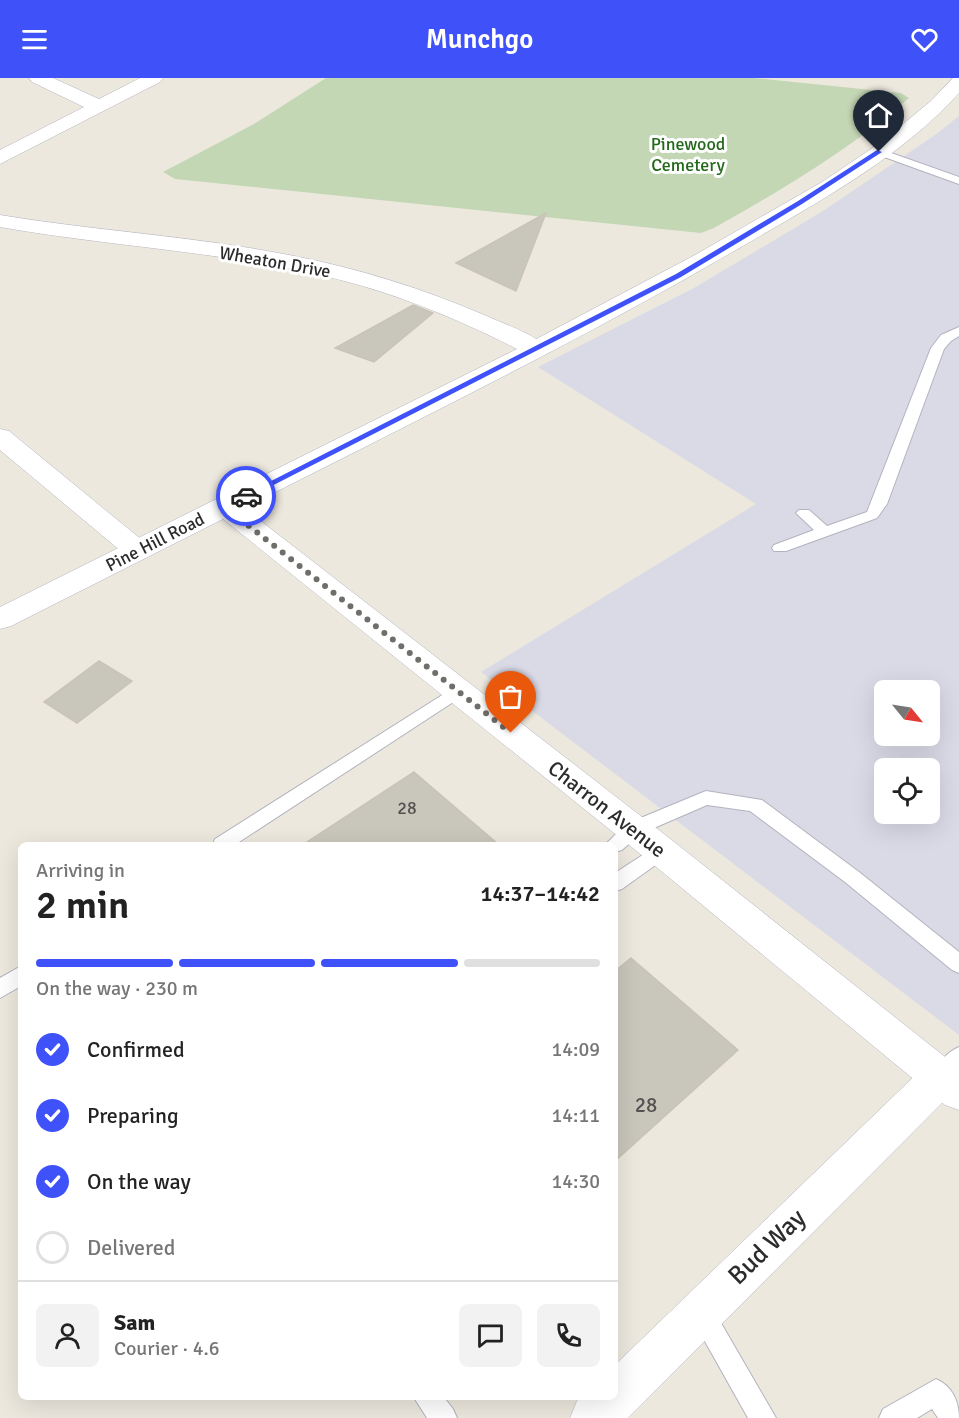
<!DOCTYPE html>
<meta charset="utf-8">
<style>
:root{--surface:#fff;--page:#f2f2f2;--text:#222;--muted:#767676;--line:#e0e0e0;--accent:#3f52f9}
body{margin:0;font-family:Signika,sans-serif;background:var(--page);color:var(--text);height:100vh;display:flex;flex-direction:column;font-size:22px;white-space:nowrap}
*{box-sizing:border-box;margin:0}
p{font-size:20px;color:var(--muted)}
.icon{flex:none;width:33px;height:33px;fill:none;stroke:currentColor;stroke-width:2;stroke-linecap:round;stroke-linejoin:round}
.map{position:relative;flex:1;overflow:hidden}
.drawer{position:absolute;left:18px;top:764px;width:600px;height:558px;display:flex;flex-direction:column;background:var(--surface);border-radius:9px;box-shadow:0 6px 24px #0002}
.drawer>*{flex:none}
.needle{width:39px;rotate:120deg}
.buttons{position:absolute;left:874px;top:602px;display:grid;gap:12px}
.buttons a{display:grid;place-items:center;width:66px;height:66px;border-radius:9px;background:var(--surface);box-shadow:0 6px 24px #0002;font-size:30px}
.pin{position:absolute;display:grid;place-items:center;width:51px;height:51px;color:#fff;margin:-62px -26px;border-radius:50% 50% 50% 0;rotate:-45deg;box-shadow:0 0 6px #0007}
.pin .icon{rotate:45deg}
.courier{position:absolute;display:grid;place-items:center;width:60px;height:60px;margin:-30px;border:4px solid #3f52f9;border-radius:50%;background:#fff;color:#222;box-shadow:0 2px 8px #0007}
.head em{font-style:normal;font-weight:600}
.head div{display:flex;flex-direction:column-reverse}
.head{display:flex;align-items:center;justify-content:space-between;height:102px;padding:0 18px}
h1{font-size:39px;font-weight:600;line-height:45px}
.bar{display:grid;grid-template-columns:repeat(4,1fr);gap:9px 6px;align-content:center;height:72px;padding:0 18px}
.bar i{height:8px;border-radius:4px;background:var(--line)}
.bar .current{background:var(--accent)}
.bar p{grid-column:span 4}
.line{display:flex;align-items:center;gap:15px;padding:0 18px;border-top:2px solid var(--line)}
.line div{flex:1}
.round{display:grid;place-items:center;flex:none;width:63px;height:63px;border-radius:9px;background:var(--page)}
ol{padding:0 18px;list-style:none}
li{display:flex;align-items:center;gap:18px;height:66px}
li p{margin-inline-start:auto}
li .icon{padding:6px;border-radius:50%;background:var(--accent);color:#fff;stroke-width:4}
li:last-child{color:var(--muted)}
li i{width:33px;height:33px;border:3px solid var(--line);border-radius:50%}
header{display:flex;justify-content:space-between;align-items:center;height:78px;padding:0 18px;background:var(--accent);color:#fff;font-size:27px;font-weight:600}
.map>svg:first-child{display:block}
.airport{fill:#d9dae6;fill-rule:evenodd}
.cemetery{fill:#c3d7b5}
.building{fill:#c9c6bc;stroke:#c9c4b7;stroke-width:1.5}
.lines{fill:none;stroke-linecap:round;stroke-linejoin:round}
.service-casing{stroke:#b2b3bf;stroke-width:2}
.minor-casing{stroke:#b2b3bf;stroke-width:1}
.tertiary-casing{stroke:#b2b3bf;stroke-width:1}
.service{fill:#fff;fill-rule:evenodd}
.minor{fill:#fff;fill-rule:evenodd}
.tertiary{fill:#fff;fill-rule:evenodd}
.route{fill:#3f52f9}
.done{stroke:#706e6a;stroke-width:6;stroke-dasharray:0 10.8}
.labels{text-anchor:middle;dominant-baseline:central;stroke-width:6;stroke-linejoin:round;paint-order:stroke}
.far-park-label{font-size:18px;fill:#24691b;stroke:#fff}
.far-street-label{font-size:18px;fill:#2c2c2c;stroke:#fff}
.number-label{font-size:18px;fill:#535250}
.street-label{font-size:21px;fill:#2c2c2c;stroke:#fff}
.near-number-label{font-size:21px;fill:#535250}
.near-street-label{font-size:26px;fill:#2c2c2c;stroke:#fff}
</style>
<header><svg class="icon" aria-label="menu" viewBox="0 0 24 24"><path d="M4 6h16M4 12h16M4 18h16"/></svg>Munchgo<svg class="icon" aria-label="heart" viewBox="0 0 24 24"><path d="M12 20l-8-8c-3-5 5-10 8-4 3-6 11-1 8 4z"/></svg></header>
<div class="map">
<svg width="959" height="1340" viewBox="0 0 959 1340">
<rect width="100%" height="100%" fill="#ede8de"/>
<path class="airport" d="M 959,38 L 959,957 L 481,594 L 756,426 L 538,289 L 694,210 L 823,133 L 935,57 ZM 885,612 L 930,612 L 930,657 L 885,657 ZM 885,690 L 930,690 L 930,735 L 885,735 Z"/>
<path class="cemetery" d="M 326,0 L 754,0 L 901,15 L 909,20 C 849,72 783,111 714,150 L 701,155 L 175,101 L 163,94 L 254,46 Z"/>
<path class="building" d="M 546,135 L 516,213 L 456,185 Z
M 413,227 L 433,235 L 374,284 L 335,270 Z
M 99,583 L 132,603 L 77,645 L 44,624 Z
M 414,694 L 498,766 L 304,766 Z
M 631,880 L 738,972 L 615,1083 L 615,893 Z"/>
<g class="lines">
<defs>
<path id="service" d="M 880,71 L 959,99 L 959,106 L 876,76 L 875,74 Z
M 959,249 L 959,258 L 951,263 L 944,271 L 887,426 L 877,440 L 786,473 L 774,473 L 772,470 L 774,467 L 814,452 L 796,435 L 799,432 L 809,432 L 827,448 L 867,434 L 931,270 L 941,257 Z
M 458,607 L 464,609 L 467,613 L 464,617 L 236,766 L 213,766 L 215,761 Z
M 706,713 L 762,722 L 859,794 L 959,874 L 959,895 L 952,892 L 845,804 L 750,733 L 707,727 L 640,756 L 622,772 L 615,774 L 615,766 L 606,766 L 626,746 Z
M 661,765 L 668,768 L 671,773 L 668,778 L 622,811 L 615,813 L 615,795 Z
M 21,888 L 21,908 L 0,920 L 0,900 Z
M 959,969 L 959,994 L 949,1006 L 941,1009 L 933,1006 L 930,999 C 936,987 947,974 959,969 Z
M 701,1223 L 710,1226 L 776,1340 L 748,1340 L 689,1235 L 692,1226 Z
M 936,1301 C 952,1308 959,1323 959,1340 L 938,1340 L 932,1331 L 917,1340 L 879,1340 L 883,1331 Z
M 413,1318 L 443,1318 L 453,1331 L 457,1340 L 427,1340 Z"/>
<path id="minor" d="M 29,0 L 53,0 L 99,21 L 140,0 L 163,0 L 160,4 L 0,86 L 0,72 L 84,29 L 32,4 Z
M 0,137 C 96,153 193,158 289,177 C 358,190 424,211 489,239 C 504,246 539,258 548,271 L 545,276 L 536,278 L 527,276 C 463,243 395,214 324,198 C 217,173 108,168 0,149 Z
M 0,351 L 9,353 L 148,467 L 152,473 L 148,479 L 138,482 L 128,479 L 0,372 Z
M 941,981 L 955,986 C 959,996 959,1002 955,1012 L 628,1340 L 570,1340 L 577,1323 L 582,1318 L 615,1318 L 615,1287 L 927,986 Z"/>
<path id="tertiary" d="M 953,0 L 959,0 L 959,15 C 899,81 818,124 741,169 C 580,263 411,345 244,430 L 673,763 L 959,990 L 959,1032 L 945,1027 L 649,783 L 223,441 L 11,548 L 0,551 L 0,529 L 525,267 L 695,177 L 822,104 L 880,65 L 931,23 Z"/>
</defs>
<use href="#service" class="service-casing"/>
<use href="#minor" class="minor-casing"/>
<use href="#tertiary" class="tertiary-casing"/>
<use href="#service" class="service"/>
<use href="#minor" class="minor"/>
<use href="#tertiary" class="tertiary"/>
</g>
<path class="route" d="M 877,72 L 882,74 L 802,126 L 681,199 L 248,420 L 242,418 L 676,196 L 798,123 Z"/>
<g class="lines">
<path class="done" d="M 246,418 L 225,429 L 511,655"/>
</g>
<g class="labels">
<g class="far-park-label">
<text x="688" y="66">Pinewood<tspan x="688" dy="21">Cemetery</tspan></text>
</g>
<g class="far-street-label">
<text transform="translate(275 184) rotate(10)">Wheaton Drive</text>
<text transform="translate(155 464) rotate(-27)">Pine Hill Road</text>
</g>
<g class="number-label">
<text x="407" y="730">28</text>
</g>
<g class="street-label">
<text transform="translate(607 731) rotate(38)">Charron Avenue</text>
</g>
<g class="near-number-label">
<text x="646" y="1027">28</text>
</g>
<g class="near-street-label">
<text transform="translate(767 1169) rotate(-44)">Bud Way</text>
</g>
</g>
</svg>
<div class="buttons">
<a><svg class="needle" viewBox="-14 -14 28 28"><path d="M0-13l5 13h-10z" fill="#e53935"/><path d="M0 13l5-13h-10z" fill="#767676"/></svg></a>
<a><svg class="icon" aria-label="locate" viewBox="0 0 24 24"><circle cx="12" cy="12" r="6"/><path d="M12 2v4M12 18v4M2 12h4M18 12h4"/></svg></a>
</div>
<div class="pin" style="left:511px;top:655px;background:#ea580c"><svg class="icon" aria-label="bag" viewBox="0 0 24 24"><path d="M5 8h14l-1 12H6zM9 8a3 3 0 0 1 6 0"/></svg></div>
<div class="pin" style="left:879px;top:74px;background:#1f2937"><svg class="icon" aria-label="home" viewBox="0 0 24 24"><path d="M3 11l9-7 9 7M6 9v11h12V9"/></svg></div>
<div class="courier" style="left:246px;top:418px"><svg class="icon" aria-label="car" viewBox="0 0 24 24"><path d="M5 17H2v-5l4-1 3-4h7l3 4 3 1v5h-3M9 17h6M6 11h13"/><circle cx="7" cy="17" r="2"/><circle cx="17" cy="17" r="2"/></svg></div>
<section class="drawer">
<div class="head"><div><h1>2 min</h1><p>Arriving in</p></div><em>14:37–14:42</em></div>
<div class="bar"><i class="current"></i><i class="current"></i><i class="current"></i><i></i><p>On the way · 230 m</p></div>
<ol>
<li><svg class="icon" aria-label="check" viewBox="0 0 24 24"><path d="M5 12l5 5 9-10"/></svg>Confirmed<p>14:09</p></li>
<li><svg class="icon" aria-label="check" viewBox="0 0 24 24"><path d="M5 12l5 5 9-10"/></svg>Preparing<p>14:11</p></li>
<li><svg class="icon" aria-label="check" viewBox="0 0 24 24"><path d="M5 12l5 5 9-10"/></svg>On the way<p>14:30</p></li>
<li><i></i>Delivered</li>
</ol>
<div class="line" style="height:108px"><a class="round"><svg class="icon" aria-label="person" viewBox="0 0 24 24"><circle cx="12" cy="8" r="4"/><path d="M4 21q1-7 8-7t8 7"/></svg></a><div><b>Sam</b><p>Courier · 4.6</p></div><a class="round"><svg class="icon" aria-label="chat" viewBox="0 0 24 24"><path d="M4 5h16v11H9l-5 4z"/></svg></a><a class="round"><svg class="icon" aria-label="phone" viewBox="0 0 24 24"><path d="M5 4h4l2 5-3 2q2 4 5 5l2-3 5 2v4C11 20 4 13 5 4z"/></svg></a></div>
</section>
</div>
